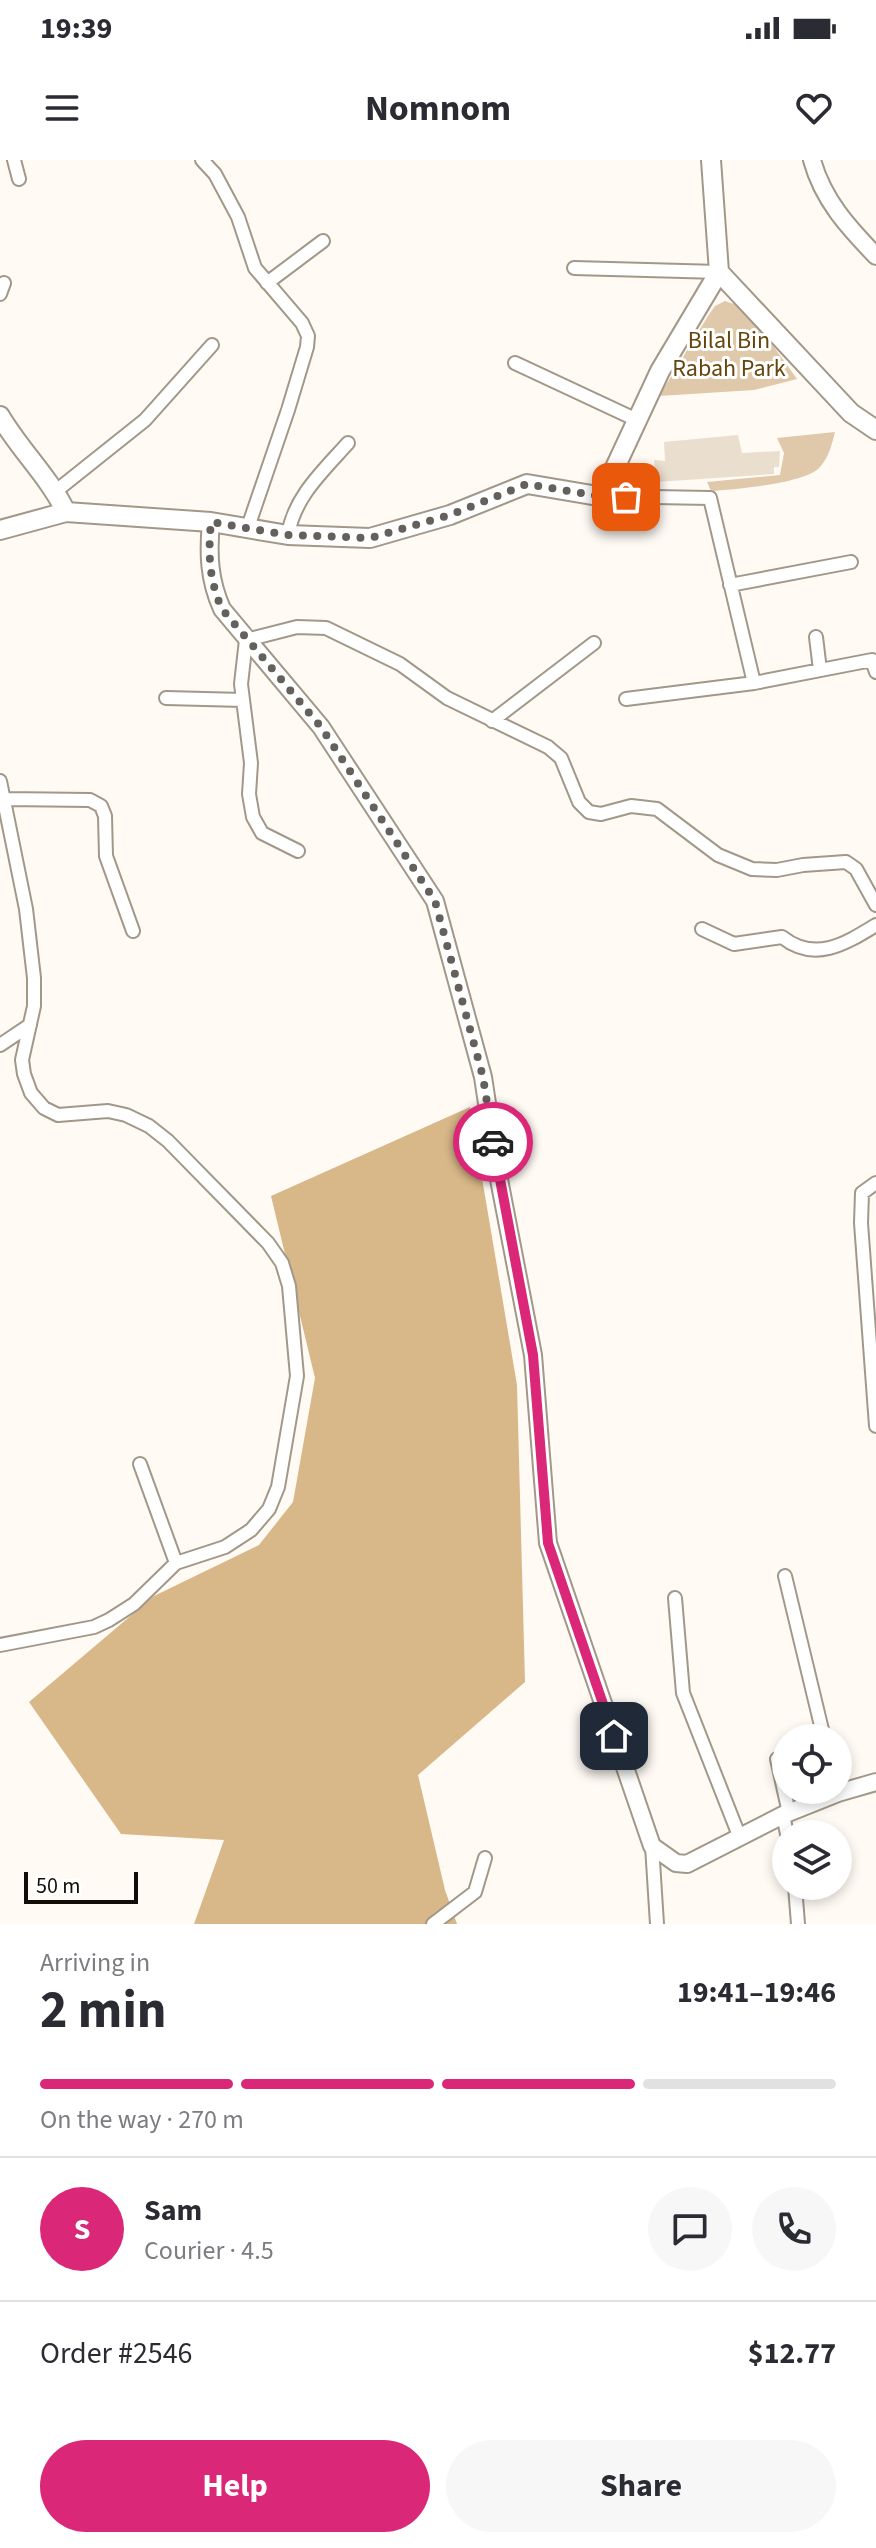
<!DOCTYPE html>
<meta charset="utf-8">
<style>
:root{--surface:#fff;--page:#f7f7f7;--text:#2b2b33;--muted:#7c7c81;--line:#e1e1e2;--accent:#db2777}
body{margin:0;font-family:"Source Sans 3",sans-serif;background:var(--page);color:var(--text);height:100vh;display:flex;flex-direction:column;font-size:30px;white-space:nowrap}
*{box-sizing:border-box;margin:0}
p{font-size:26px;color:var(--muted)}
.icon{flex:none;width:44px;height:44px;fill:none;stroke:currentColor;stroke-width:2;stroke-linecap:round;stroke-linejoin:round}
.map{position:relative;height:1764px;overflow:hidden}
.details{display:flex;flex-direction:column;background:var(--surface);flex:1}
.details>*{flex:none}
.controls{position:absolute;left:772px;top:1564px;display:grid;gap:16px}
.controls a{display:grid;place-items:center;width:80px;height:80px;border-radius:50%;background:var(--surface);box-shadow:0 4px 12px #0003;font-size:40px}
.scale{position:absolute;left:24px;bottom:20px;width:114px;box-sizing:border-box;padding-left:8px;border:4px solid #110d08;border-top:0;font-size:22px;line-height:28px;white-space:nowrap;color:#110d08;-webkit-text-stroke:6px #fff;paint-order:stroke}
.pin{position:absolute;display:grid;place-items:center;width:68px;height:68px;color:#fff;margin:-34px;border-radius:16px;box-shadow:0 4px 12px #0006}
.courier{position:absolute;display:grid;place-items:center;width:80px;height:80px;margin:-40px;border:6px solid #db2777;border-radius:50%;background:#fff;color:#222;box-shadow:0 2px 10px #0007}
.head em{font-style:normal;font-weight:700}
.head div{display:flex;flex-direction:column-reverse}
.head{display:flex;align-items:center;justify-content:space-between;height:136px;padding:0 40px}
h1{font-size:52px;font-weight:700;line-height:60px}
.bar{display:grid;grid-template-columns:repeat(4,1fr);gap:12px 8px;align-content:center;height:96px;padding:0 40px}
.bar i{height:10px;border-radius:6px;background:var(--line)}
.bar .active{background:var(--accent)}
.bar p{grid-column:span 4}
.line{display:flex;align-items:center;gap:20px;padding:0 40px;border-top:2px solid var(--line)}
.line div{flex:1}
.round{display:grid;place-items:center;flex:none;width:84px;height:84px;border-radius:42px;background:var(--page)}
.primary-button{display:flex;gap:16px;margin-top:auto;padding:16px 40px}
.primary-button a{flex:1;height:92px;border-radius:48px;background:var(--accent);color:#fff;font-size:32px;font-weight:700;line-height:92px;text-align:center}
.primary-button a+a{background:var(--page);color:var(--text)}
.status{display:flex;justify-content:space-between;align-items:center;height:56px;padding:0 40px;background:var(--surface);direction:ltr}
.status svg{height:22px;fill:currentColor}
header{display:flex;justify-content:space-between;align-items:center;height:104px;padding:0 40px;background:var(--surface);font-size:36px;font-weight:700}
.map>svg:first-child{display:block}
.green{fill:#e0c9aa}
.forest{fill:#d8b788}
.building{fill:#eadecf}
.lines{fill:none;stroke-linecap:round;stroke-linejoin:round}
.minor-casing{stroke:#a29889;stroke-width:16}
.tertiary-casing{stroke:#a29889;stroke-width:20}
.secondary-casing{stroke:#a29889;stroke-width:22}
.minor{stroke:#fff;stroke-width:12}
.tertiary{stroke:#fff;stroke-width:16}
.secondary{stroke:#fff;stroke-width:18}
.done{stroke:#64605b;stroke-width:8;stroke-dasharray:0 14.4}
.route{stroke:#db2777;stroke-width:10}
.labels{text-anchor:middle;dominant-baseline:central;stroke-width:6;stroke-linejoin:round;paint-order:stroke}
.park-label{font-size:24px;fill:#66460c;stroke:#fff}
</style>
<div class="status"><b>19:39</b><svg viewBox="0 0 49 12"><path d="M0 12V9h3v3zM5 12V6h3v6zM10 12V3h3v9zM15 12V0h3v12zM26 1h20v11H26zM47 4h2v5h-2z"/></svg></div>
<header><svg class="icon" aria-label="menu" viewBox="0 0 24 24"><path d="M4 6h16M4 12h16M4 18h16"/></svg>Nomnom<svg class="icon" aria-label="heart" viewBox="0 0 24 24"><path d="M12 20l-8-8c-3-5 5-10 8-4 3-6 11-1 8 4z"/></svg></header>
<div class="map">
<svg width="876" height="1764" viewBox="0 0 876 1764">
<rect width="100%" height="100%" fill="#fffaf4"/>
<path class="green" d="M 725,141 L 746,148 L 797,219 L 754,230 L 659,236 L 708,156 L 715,146 Z
M 835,272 C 832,284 829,297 820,307 C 806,324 734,329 711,331 L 707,322 L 780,315 L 784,293 L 777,278 Z"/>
<path class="forest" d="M 470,947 L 517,1225 L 525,1522 L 418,1615 L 445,1730 L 457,1764 L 194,1764 L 224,1680 L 121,1674 L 29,1542 L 154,1436 L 259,1385 L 293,1342 L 315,1218 L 271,1036 Z"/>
<path class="building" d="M 738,275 L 742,293 L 780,291 L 779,307 L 774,307 L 774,314 L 656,322 L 654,300 L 665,301 L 664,282 Z"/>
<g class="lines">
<defs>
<path id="minor" d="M 14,0 L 19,19
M 202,0 L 215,14 L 238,57 L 255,108 L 302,163 L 308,176 L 307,187 L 288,250 L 248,367
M 574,108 L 719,112
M 267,123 L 323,81
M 0,134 L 4,123
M 515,203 L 637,260
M 56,331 L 145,260 L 212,185
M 598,336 L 710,338 L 754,523 L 872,500 L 876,512
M 288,375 C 294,337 323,311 348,283
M 730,425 L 851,402
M 816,477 L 820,510
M 166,538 L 243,540
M 626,539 L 754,523
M 492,561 L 594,483
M 0,621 L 26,749 L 34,818 L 34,846 L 22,900 L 24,914 L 31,933 L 44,948 L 58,955 L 108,951 L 126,955 L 149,966 L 168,981 L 268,1083 L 282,1103 L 289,1126 L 297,1216 L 278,1327 L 269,1349 L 251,1370 L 225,1387 L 176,1403 L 134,1444 L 109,1460 L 94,1467 L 0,1485
M 5,639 L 90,640 L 101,646 L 105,656 L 106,696 L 133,771
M 298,691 L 262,673 L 253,657 L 249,634 L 251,603 L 241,524 L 246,480 L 297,467 L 326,468 L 400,504 L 447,538 L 548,587 L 561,598 L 579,642 L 589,652 L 601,654 L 631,646 L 657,649 L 718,695 L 752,709 L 777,710 L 803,705 L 846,702 L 856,709 L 876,745
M 702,769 L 734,784 L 782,777 C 815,803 845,784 876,765
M 0,885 L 30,865
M 876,1023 L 862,1033 L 861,1063 L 876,1266
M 140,1304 L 176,1403
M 785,1416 L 824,1578
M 675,1438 L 683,1533 L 740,1678
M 777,1599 L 789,1653
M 783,1655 L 787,1674
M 652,1686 L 657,1764
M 795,1726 L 798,1764
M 433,1764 L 475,1732 L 485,1698"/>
<path id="tertiary" d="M 812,0 C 823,40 848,67 876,96
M 211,362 C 208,394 209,420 222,449 L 321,567 L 435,741 L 483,917 L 497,1009 L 533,1195 L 548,1383 L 652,1686 L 676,1703 L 687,1704 L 783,1655 L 838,1633 L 876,1622"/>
<path id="secondary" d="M 711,0 L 719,112
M 719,112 L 851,253 L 876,270
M 0,256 C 20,290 49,317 66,352
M 0,370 L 66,352 L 211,362 L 288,375 L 370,378 L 450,355 L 527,324 L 598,336 L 613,312 L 660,211 L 719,112"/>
</defs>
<use href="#minor" class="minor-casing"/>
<use href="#tertiary" class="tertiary-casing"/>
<use href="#secondary" class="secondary-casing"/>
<use href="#minor" class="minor"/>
<use href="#tertiary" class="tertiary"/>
<use href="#secondary" class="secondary"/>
</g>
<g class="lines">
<path class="done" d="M 493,982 L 483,917 L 435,741 L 321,567 L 222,449 C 209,420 208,394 211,362 L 288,375 L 370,378 L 450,355 L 527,324 L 598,336 L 626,337"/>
<path class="route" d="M 493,982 L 533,1195 L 548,1383 L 614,1576"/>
</g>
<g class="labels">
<g class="park-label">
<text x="729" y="180">Bilal Bin<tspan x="729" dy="28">Rabah Park</tspan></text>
</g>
</g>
</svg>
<div class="controls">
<a><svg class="icon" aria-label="locate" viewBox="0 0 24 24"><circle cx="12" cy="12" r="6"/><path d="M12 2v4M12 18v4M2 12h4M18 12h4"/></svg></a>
<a><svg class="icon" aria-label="layers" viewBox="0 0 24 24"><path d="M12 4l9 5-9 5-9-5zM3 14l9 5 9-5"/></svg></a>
</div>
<div class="scale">50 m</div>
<div class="pin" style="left:626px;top:337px;background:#ea580c"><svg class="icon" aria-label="bag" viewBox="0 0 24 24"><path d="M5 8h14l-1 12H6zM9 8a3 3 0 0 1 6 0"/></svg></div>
<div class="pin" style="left:614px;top:1576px;background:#1f2937"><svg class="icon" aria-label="home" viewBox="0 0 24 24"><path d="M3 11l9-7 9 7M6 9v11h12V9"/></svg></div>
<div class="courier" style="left:493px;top:982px"><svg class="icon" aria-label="car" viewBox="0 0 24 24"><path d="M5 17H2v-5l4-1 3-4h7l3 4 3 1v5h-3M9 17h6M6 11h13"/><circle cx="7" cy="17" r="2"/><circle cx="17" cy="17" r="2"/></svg></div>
</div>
<section class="details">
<div class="head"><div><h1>2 min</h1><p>Arriving in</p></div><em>19:41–19:46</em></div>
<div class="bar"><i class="active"></i><i class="active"></i><i class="active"></i><i></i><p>On the way · 270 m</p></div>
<div class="line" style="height:144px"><b class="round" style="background:var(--accent);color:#fff">S</b><div><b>Sam</b><p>Courier · 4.5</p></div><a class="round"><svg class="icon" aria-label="chat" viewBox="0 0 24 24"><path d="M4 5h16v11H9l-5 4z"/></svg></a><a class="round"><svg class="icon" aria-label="phone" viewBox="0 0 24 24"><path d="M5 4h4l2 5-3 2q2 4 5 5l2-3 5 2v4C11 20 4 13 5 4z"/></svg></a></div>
<div class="line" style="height:104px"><div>Order #2546</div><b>$12.77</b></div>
<div class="primary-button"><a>Help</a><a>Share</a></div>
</section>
